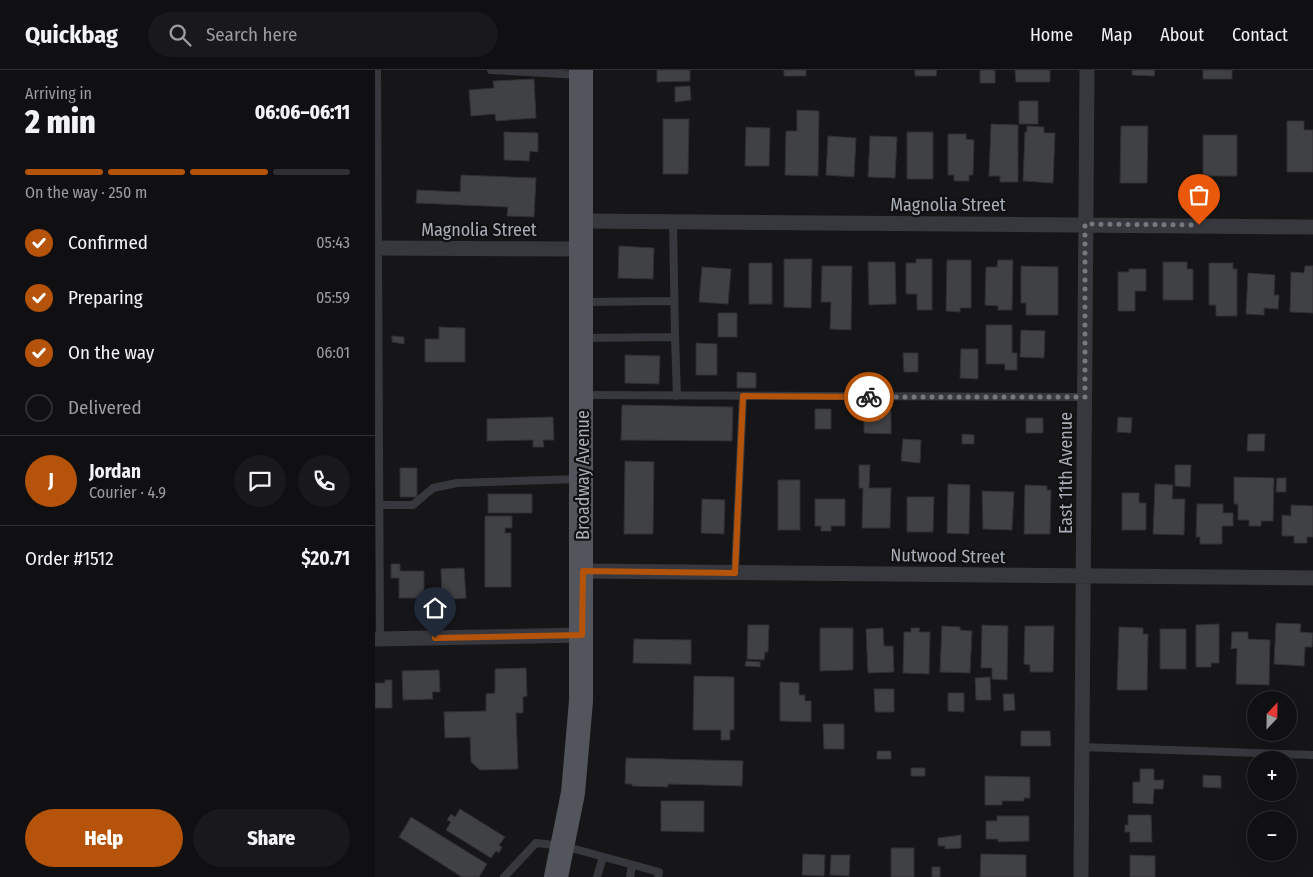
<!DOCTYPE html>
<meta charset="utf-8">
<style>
:root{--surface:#101012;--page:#19191b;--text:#f1f3f6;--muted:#9c9d9f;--line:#303032;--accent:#b45309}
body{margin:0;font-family:"Fira Sans Condensed",sans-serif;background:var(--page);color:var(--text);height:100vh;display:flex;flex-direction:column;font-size:19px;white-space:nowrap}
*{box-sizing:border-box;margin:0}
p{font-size:16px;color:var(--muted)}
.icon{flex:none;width:28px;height:28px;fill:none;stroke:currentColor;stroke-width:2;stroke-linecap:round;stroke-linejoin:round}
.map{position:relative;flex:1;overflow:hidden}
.panel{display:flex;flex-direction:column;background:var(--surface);width:375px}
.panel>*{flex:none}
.needle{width:32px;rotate:22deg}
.tools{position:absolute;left:872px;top:621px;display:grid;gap:10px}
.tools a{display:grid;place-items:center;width:50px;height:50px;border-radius:50%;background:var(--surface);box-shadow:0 5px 20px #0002,0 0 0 1px var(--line);font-size:25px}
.pin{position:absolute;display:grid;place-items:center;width:42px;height:42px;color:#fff;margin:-51px -21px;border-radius:50% 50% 50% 0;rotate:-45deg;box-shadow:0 0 5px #0007}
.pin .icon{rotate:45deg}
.courier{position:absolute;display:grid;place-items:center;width:50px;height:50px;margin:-25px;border:4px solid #b45309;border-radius:50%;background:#fff;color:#222;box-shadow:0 1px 6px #0007}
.summary em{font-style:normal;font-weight:800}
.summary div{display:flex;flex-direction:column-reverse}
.summary{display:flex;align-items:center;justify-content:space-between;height:85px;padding:0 25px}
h1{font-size:32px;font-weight:800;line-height:38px}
.bar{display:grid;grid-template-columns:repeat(4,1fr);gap:8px 5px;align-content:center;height:60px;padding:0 25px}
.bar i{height:6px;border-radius:4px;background:var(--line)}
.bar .current{background:var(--accent)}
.bar p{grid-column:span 4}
.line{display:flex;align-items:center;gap:12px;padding:0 25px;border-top:1px solid var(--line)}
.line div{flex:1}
.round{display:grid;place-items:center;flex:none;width:52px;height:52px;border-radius:26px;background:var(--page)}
ol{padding:0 25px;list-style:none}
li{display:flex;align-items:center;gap:15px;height:55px}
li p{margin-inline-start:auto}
li .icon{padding:5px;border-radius:50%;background:var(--accent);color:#fff;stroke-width:4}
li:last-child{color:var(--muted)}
li i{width:28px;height:28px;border:2px solid var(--line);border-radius:50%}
.action{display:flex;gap:10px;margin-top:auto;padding:10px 25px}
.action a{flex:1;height:58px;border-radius:30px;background:var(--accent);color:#fff;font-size:20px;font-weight:800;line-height:58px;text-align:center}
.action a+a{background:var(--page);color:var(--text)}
header{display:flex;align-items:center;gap:30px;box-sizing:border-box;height:70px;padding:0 25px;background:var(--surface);border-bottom:1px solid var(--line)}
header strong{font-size:24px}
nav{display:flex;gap:28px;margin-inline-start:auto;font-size:18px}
.search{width:350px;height:45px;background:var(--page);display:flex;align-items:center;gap:12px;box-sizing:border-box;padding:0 18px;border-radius:28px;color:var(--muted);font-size:19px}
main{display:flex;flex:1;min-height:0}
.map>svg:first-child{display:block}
.building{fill:#404145;stroke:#303034}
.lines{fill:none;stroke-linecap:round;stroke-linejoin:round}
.service{stroke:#37383d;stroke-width:8}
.minor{stroke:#37383d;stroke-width:15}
.primary{stroke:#53555c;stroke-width:24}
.done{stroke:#757880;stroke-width:5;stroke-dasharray:0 9}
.route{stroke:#b45309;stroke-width:6}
.labels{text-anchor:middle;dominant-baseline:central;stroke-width:4.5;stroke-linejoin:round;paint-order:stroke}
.street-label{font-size:18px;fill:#a8adb8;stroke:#111113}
</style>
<header>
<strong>Quickbag</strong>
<div class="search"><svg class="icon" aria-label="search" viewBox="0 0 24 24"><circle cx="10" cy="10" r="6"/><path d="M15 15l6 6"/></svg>Search here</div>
<nav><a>Home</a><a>Map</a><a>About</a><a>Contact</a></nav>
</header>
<main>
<section class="panel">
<div class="summary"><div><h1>2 min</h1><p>Arriving in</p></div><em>06:06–06:11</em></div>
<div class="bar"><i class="current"></i><i class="current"></i><i class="current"></i><i></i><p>On the way · 250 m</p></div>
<ol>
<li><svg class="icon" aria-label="check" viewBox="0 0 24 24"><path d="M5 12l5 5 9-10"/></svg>Confirmed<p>05:43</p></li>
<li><svg class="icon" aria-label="check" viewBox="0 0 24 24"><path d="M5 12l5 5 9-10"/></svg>Preparing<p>05:59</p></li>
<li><svg class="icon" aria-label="check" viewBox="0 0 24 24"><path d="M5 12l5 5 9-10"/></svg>On the way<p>06:01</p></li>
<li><i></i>Delivered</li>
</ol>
<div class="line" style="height:90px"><b class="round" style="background:var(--accent);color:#fff">J</b><div><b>Jordan</b><p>Courier · 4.9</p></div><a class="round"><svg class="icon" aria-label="chat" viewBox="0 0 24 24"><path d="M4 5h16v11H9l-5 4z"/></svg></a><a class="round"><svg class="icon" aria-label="phone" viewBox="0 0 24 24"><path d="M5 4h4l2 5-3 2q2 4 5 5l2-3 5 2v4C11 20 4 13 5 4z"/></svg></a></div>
<div class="line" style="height:65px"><div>Order #1512</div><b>$20.71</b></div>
<div class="action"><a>Help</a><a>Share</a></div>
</section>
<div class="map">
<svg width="938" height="807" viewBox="0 0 938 807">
<rect width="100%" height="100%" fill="#161618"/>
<path class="building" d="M 282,0 L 315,0 L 315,11 L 282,12 Z
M 409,0 L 431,0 L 431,6 L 409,6 Z
M 540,0 L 562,0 L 561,6 L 540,6 Z
M 605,0 L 620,0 L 620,13 L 605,13 Z
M 640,0 L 675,0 L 675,12 L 641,12 Z
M 757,0 L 780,0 L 779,6 L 757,5 Z
M 828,0 L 857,0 L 857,9 L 828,9 Z
M 159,9 L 161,48 L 121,51 L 120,44 L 96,46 L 94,20 L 119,18 L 118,11 Z
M 315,16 L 316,30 L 300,32 L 300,17 Z
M 644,31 L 663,31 L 663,54 L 644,54 Z
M 422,40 L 444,41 L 443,106 L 410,105 L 411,61 L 422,61 Z
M 288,49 L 314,49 L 313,104 L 288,104 Z
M 912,51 L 929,51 L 929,60 L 938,60 L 938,102 L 912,102 Z
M 616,54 L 643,55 L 643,112 L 625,112 L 625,106 L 614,106 Z
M 652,56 L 669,57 L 669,63 L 680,63 L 678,113 L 648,111 L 650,62 L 652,62 Z
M 746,56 L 773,56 L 772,113 L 745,113 Z
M 371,57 L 395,58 L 394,96 L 370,96 Z
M 129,62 L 163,63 L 163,82 L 155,81 L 154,91 L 129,90 Z
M 532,62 L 558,62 L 558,109 L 532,109 Z
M 573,64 L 591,64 L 591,69 L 599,70 L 598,105 L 594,105 L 594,111 L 579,111 L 579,105 L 573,105 Z
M 828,65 L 862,65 L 862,106 L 828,106 Z
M 453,66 L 481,68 L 479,107 L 451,105 Z
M 495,66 L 522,67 L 520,108 L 493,107 Z
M 86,105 L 161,108 L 159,147 L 132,146 L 133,137 L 41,133 L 42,120 L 85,122 Z
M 244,176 L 279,178 L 278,209 L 243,208 Z
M 409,189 L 437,189 L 436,238 L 409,237 Z
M 541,189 L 557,189 L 557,240 L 542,240 L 542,224 L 531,224 L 531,193 L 541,193 Z
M 572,190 L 596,190 L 596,238 L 585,238 L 585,242 L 571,241 Z
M 623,190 L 638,190 L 637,240 L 623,240 L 623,236 L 610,235 L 611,197 L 622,197 Z
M 493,192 L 520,192 L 521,234 L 494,235 Z
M 788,192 L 812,192 L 812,199 L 818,199 L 818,230 L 788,230 Z
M 374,193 L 397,193 L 397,234 L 374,234 Z
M 834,193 L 858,193 L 858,199 L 862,199 L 862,246 L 841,246 L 841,235 L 834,235 Z
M 447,196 L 477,196 L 476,260 L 455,259 L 456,232 L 446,232 Z
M 646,196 L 683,197 L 683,245 L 651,245 L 651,233 L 646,233 Z
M 930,196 L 938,196 L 938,243 L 915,242 L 916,202 L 929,203 Z
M 327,197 L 356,199 L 353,234 L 324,232 Z
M 754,199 L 771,199 L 771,221 L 760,221 L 760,241 L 743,241 L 743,202 L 754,202 Z
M 873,203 L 900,205 L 899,225 L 904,225 L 903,239 L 889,238 L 889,245 L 871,244 Z
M 343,243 L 362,243 L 362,267 L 343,267 Z
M 611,255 L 637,255 L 637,283 L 642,283 L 642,300 L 630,300 L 630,294 L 611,294 Z
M 64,257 L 90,258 L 90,292 L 50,292 L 50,269 L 64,269 Z
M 646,260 L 670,261 L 669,288 L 645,287 Z
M 17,266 L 29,267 L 29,274 L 17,272 Z
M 321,273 L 342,274 L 342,305 L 321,305 Z
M 586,279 L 603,279 L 603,309 L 585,308 Z
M 528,283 L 543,283 L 543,302 L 529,302 Z
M 250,285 L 285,286 L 284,314 L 250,313 Z
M 362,302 L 381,303 L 381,318 L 362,318 Z
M 247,335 L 358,337 L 357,371 L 246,370 Z
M 440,339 L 456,339 L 456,359 L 440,359 Z
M 489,341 L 516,341 L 516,364 L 489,363 Z
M 178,347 L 179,370 L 168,370 L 169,377 L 158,377 L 158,370 L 112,371 L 112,349 Z
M 743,347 L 757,348 L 756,363 L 742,362 Z
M 651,348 L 668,348 L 668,363 L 651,363 Z
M 587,364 L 599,365 L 599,374 L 587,374 Z
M 873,364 L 890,364 L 889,381 L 872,381 Z
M 528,369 L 546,370 L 545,393 L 526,391 Z
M 250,391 L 279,392 L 278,464 L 249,464 Z
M 484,395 L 495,395 L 494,418 L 516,418 L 515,458 L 487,458 L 488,418 L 484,418 Z
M 800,395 L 816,395 L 815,417 L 800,416 Z
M 25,398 L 42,398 L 42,427 L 25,427 Z
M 859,407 L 899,408 L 898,451 L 886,451 L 886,456 L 874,456 L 874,450 L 863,450 L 863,434 L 859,434 Z
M 902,408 L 911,408 L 911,422 L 901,422 Z
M 403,410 L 425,410 L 425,460 L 403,460 Z
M 573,414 L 595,415 L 594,464 L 572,463 Z
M 780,414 L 798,415 L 797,429 L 810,429 L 809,465 L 778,464 Z
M 650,415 L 672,416 L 672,420 L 676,420 L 675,464 L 649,464 Z
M 607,421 L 639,422 L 637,460 L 608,459 Z
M 747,423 L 764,423 L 764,433 L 771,433 L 771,460 L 747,460 Z
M 113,424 L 157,424 L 157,443 L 113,443 Z
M 532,427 L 559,427 L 558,462 L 532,462 Z
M 327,429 L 350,430 L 349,464 L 326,463 Z
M 440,429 L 470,429 L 470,456 L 456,456 L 456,461 L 446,461 L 446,456 L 440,456 Z
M 822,434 L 848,434 L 848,443 L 858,443 L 858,456 L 847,456 L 847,474 L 825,474 L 825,467 L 821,467 Z
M 916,435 L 938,436 L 938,467 L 932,467 L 932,473 L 919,473 L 919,466 L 907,466 L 907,445 L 916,446 Z
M 110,446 L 137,446 L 137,458 L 130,458 L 130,463 L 136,463 L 136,517 L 110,517 Z
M 16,494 L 25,494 L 25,501 L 49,501 L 49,528 L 24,528 L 24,508 L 16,508 Z
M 89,498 L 91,528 L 67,530 L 66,499 Z
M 901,553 L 926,554 L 925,562 L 938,563 L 937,577 L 930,577 L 929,596 L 899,594 Z
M 844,554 L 844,593 L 836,593 L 836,597 L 821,597 L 821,555 Z
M 373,555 L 394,555 L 393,582 L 390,582 L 389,590 L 372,589 Z
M 607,555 L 633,556 L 632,610 L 617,609 L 617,598 L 606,598 Z
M 567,556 L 585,557 L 585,560 L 597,561 L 595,603 L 565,602 Z
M 650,556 L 679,556 L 678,602 L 655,602 L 655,595 L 649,594 Z
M 744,557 L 768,558 L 768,564 L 773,564 L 772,620 L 742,620 Z
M 445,558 L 478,558 L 478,600 L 445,601 Z
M 508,558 L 509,576 L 518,576 L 519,602 L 493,603 L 491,559 Z
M 536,558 L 545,558 L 544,562 L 555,562 L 554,604 L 528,603 L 529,562 L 536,562 Z
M 785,559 L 811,559 L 811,599 L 785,599 Z
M 857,562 L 873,562 L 873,569 L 895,570 L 894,615 L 861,614 L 862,578 L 856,579 Z
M 259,569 L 316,570 L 316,594 L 258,593 Z
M 371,591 L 385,592 L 385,597 L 370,596 Z
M 151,598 L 152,626 L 148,627 L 148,643 L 141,643 L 143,699 L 105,700 L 96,692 L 95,667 L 70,668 L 69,642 L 111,641 L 111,624 L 120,623 L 120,599 Z
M 64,600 L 65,622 L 57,622 L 58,629 L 28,630 L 27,601 Z
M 319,606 L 359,607 L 359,660 L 355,660 L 355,670 L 346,670 L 346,660 L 318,660 Z
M 615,607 L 616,630 L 601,630 L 600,608 Z
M 10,610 L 17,610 L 17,638 L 0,638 L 0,613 L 10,613 Z
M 405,612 L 424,613 L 424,625 L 430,625 L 430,631 L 436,631 L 436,652 L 405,651 Z
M 499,619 L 519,619 L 519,642 L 500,642 Z
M 573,623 L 589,623 L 589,642 L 573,641 Z
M 628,624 L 639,624 L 640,640 L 629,641 Z
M 448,654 L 469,654 L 469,679 L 449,679 Z
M 646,661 L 675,661 L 676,676 L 646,676 Z
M 502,681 L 516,681 L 516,689 L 502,689 Z
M 251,688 L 368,691 L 367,716 L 293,714 L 293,717 L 257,716 L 257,714 L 250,714 Z
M 536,698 L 550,698 L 550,706 L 536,706 Z
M 765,699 L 779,699 L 779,710 L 789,710 L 788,719 L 779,719 L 778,734 L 758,733 L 758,712 L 765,712 Z
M 828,705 L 846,706 L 846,718 L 828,717 Z
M 610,706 L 655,707 L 655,728 L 649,728 L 649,731 L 627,731 L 627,735 L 610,735 Z
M 286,731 L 329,731 L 329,762 L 286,761 Z
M 85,739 L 130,767 L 124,775 L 127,777 L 124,783 L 121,781 L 116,788 L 71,760 L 76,752 L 72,750 L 76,744 L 80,747 Z
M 753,745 L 776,745 L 777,772 L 755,772 L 755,762 L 750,762 L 750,755 L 753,755 Z
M 622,746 L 654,746 L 654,771 L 623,772 L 623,769 L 611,769 L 611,751 L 622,751 Z
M 36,747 L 112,794 L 104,807 L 87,807 L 24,767 Z
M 586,765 L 586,778 L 570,779 L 570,776 L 563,776 L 563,768 Z
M 516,778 L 539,778 L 539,807 L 516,807 Z
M 428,784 L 450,785 L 449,806 L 427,805 Z
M 606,784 L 651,785 L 651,807 L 605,807 Z
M 456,785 L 475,785 L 474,806 L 455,805 Z
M 755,785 L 780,786 L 780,807 L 755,807 Z
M 557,797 L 565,797 L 565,807 L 557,807 Z"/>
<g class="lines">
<path class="service" d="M 2,0 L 5,569
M 116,0 L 204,5
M 298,152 L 300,267
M 209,232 L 299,231
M 208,268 L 300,267 L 302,326
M 209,325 L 710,327
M 5,435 L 38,435 L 58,418 L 82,413 L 203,409
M 360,503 L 368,326
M 707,677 L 938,685
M 129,807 L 161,773 L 189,776 L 284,802 L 283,807
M 222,807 L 228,787
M 255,807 L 257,795"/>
<path class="minor" d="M 207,151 L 938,157
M 0,178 L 207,179
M 208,501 L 938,508
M 0,569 L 207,565
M 706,807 L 712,0"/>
<path class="primary" d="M 181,807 L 198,723 L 206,631 L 206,0"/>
</g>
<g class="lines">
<path class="done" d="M 494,327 L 710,327 L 710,154 L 824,155"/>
<path class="route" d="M 60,568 L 207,565 L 208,501 L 360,503 L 368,326 L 494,327"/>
</g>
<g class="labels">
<g class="street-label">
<text x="573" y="135">Magnolia Street</text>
<text x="104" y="160">Magnolia Street</text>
<text transform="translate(691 403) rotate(-90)">East 11th Avenue</text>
<text transform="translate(208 405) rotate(-90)">Broadway Avenue</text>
<text transform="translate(573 486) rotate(1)">Nutwood Street</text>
</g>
</g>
</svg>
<div class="tools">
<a><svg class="needle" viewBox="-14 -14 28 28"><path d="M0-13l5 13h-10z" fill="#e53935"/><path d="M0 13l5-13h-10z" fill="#9c9d9f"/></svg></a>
<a>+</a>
<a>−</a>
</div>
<div class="pin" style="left:824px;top:155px;background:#ea580c"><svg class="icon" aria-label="bag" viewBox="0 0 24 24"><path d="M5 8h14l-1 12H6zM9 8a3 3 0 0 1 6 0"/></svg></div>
<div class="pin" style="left:60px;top:568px;background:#1f2937"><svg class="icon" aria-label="home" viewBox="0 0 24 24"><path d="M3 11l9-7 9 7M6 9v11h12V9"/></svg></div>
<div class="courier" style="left:494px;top:327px"><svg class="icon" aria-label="bike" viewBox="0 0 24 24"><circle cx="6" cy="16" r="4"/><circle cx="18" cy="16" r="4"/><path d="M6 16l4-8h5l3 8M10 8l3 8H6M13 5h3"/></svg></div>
</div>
</main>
